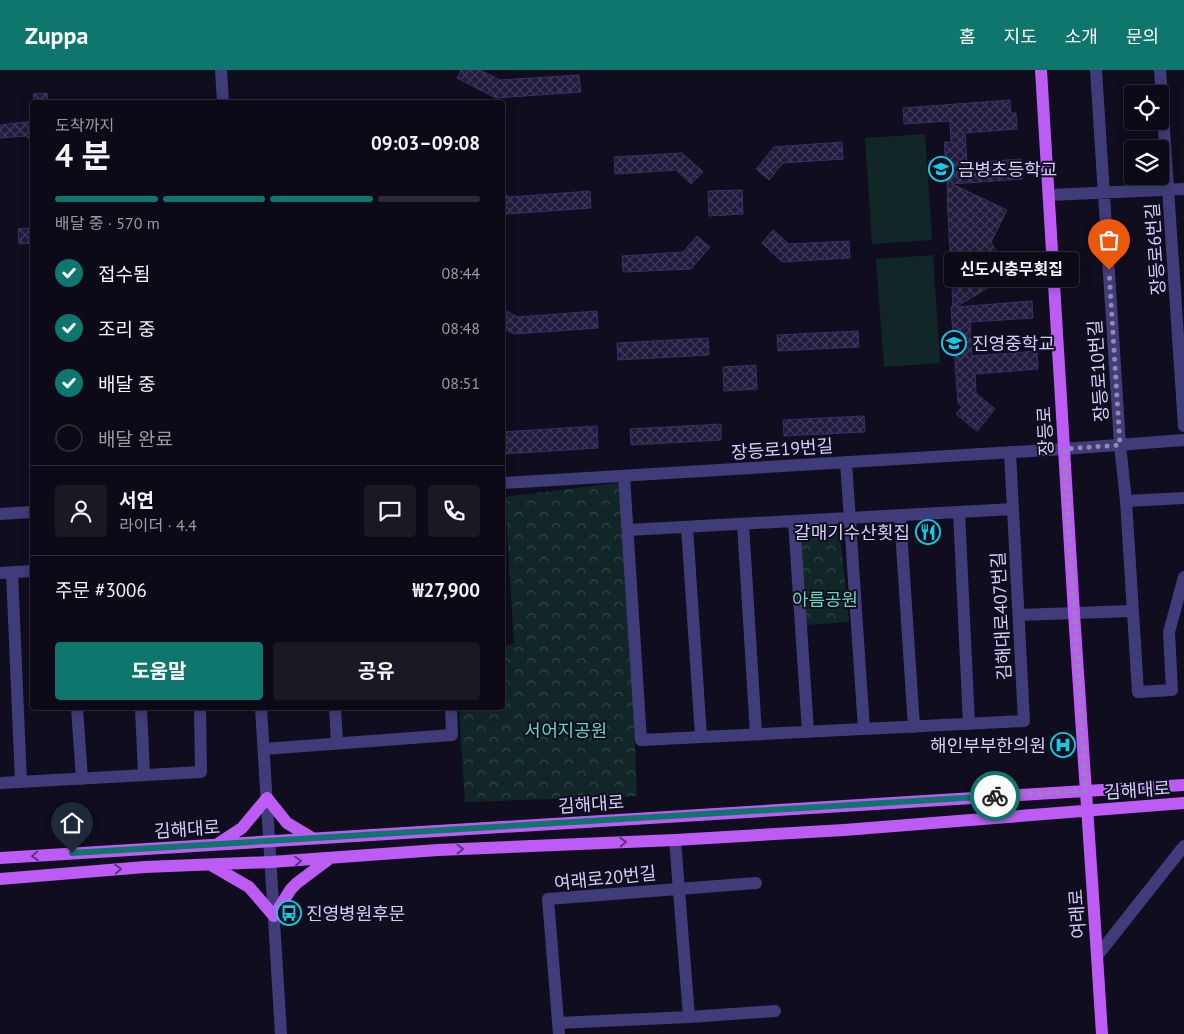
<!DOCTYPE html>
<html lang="ko">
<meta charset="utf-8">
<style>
:root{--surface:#0c0a16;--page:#1a1823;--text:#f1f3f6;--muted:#9a9aa1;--line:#2c2b35;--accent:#0f766e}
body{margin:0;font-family:"PT Sans","Noto Sans KR",sans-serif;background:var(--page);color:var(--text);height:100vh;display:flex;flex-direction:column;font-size:19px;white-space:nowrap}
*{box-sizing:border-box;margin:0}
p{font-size:16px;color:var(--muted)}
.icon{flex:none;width:28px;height:28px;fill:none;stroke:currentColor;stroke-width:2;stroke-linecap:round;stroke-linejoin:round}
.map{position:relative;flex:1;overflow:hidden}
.side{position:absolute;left:30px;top:30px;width:475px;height:610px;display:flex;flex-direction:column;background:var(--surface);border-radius:5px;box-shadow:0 2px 12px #0003,0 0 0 1px var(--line)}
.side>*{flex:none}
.controls{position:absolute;left:1124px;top:15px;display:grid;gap:10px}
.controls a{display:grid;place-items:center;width:45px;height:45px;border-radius:5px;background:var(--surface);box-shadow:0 2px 12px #0003,0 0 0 1px var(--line);font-size:25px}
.pin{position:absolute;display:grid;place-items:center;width:42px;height:42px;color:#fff;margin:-51px -21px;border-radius:50% 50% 50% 0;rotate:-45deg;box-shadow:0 0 5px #0007}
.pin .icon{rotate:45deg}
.courier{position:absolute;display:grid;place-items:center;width:50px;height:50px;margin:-25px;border:4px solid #0f766e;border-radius:50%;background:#fff;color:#222;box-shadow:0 1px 6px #0007}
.bubble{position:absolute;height:35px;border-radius:5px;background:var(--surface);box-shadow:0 2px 12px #0003,0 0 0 1px var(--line);font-size:16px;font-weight:700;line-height:35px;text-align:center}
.overview em{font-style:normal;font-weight:700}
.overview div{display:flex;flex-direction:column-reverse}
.overview{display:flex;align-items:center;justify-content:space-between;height:85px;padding:0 25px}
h1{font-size:32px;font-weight:700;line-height:38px}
.bar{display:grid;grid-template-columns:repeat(4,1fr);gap:8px 5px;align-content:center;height:60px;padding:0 25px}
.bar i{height:6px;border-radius:4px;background:var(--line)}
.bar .selected{background:var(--accent)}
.bar p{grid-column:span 4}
.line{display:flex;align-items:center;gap:12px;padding:0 25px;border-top:1px solid var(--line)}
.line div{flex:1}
.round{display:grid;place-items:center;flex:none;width:52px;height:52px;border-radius:5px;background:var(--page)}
ol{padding:0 25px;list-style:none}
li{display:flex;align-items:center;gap:15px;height:55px}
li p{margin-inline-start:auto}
li .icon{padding:5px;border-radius:50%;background:var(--accent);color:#fff;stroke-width:4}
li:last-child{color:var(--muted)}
li i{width:28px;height:28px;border:2px solid var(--line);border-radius:50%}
.primary-button{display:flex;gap:10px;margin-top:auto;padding:10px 25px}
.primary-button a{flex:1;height:58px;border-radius:5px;background:var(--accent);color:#fff;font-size:20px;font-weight:700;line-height:58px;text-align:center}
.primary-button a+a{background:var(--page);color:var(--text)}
header{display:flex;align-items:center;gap:30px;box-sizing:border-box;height:70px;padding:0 25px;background:var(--accent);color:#fff}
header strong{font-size:24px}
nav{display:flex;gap:28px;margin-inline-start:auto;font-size:18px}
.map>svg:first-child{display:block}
.park{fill:url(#park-crowns)}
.pitch{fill:#112727}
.building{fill:url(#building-cross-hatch);stroke:#3b2e68}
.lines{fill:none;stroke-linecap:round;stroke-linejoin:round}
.minor{stroke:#3f3c79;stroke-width:12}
.major{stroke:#bd5cf4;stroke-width:12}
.oneway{stroke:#5e317e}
.done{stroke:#8f8aae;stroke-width:5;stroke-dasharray:0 9}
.route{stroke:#0f766e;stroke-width:6}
.labels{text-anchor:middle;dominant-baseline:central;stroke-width:4;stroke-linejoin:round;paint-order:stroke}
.poi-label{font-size:18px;fill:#d4cefc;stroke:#100d1e;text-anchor:start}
.street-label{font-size:18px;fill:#d4cefc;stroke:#100d1e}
.park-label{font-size:18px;fill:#60d6ba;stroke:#100d1e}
</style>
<header>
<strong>Zuppa</strong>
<nav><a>홈</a><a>지도</a><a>소개</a><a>문의</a></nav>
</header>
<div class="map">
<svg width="1184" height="964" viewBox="0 0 1184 964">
<defs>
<pattern id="park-crowns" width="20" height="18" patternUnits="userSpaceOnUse" patternTransform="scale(1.25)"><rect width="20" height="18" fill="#112727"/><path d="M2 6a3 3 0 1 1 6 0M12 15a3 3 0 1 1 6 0" fill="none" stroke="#334547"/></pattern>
<pattern id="building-cross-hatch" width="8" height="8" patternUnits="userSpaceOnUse" patternTransform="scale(1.25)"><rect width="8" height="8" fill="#221b3d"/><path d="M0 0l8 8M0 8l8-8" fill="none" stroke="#413b5a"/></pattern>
</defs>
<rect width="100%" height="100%" fill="#100d1e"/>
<path class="park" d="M 624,412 L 637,726 L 465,732 L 459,638 L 502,638 L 503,576 L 514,574 L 505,427 Z
M 839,454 L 849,552 L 805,555 L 799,467 L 807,456 Z"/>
<path class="pitch" d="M 925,64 L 932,170 L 872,174 L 865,68 Z
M 933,185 L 940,293 L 884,297 L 876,189 Z"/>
<path class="building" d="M 461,0 L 480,0 L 500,10 L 579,5 L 581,22 L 496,28 L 457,8 Z
M 47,23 L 48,32 L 34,32 L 33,24 Z
M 1010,30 L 1011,43 L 1016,43 L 1017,59 L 965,63 L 967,93 L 1021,89 L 1022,109 L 952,114 L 1007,140 L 991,172 L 1011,204 L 956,237 L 1032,231 L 1033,248 L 970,252 L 972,286 L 1037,281 L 1038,299 L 975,304 L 976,323 L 995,339 L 977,361 L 956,344 L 962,337 L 958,333 L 951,237 L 953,237 L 947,127 L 948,127 L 944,72 L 951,72 L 950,51 L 904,54 L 903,38 Z
M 32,51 L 32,72 L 26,66 L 0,68 L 0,55 Z
M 842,72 L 843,89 L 783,93 L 769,110 L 756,99 L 774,77 Z
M 682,83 L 703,102 L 691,114 L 676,100 L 615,104 L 614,87 Z
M 742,120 L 743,144 L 709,146 L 708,121 Z
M 590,121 L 591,138 L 506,144 L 502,142 L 502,123 L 510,127 Z
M 32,158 L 32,173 L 19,174 L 18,159 Z
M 773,160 L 789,174 L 849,171 L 850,188 L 782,192 L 762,173 Z
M 697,166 L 710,177 L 691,199 L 623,202 L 622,186 L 683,182 Z
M 502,239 L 518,247 L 597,241 L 598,258 L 514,264 L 502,258 Z
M 858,261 L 859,277 L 778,281 L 777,265 Z
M 708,268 L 709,285 L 618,290 L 617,273 Z
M 756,295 L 757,319 L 724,321 L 723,297 Z
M 864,346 L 865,362 L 784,366 L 783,350 Z
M 721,354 L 721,370 L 631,375 L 630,359 Z
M 597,356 L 598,378 L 502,384 L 502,362 Z"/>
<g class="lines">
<path class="minor" d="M 221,0 L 223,32
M 1096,0 L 1120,375 L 1126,431 L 1138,622 L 1172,620 L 1169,562 L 1184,507
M 1160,0 L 1184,356
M 1049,125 L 1184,119
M 846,392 L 864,659
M 624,406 L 641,670 L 1024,651 L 1010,382
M 502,413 L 1064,379 L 1184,370
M 1126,431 L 1184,428
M 959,442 L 969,654
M 0,444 L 32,442
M 900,445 L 914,657
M 794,451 L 808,662
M 743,454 L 756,664
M 687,457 L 701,667
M 628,460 L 1013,439
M 12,502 L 21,712
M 0,503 L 32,501
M 1019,545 L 1132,541
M 77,638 L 82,709
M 141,638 L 144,705
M 261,638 L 281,964
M 335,638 L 337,673
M 264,679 L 452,665 L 451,638
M 0,713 L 201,702 L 200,638
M 675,770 L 689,947
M 1097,886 L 1184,776
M 558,953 L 689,947 L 775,941
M 559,964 L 548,829 L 756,813"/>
<path class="major" d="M 1041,0 L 1074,543 L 1097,886 L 1102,964
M 219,773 L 242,758 L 267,728 L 287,753 L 312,768
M 0,788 L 1184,715
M 211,795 L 249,817 L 274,846 L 291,819 L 297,813 L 329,789
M 0,809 L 145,797 L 271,792 L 438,780 L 675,770 L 844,760 L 1184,733"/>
</g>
<defs><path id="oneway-chevron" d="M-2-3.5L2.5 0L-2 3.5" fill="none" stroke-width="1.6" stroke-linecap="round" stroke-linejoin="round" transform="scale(1.25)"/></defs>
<g class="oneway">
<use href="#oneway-chevron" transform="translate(623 772) rotate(-3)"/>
<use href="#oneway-chevron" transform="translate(460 779) rotate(-3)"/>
<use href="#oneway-chevron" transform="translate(35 786) rotate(176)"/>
<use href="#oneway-chevron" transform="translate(298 791) rotate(-4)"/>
<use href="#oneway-chevron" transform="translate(118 799) rotate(-4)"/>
</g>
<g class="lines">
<path class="done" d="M 995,726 L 1086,721 L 1064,379 L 1120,375 L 1109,200"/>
<path class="route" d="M 72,783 L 995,726"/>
</g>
<defs>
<symbol id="school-ring" viewBox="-11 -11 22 22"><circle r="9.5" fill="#100d1e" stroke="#10cde5" stroke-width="1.5"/><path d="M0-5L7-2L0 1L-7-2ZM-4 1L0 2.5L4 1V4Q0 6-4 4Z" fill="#10cde5"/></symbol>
<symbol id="restaurant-ring" viewBox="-11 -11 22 22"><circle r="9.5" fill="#100d1e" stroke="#10cde5" stroke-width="1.5"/><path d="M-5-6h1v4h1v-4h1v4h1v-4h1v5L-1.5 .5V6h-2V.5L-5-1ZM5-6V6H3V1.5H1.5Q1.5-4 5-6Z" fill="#10cde5"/></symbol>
<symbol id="hospital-ring" viewBox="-11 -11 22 22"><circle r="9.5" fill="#100d1e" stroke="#10cde5" stroke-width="1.5"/><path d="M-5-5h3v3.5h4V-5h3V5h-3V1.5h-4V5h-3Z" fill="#10cde5"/></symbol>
<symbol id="bus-ring" viewBox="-11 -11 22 22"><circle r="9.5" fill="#100d1e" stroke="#10cde5" stroke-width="1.5"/><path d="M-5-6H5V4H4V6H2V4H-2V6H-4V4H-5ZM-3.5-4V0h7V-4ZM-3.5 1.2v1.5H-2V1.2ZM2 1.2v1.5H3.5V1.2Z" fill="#10cde5"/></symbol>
</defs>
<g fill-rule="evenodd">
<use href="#school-ring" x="927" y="85" width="28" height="28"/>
<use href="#school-ring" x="940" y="259" width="28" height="28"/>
<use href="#restaurant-ring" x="914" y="448" width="28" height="28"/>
<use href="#hospital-ring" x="1049" y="661" width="28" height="28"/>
<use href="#bus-ring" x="275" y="829" width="28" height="28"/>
</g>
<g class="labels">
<g class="poi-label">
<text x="958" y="99">금병초등학교</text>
<text x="972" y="273">진영중학교</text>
<text x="910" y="462" text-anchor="end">갈매기수산횟집</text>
<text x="1046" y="675" text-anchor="end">해인부부한의원</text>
<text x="306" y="843">진영병원후문</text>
</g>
<g class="street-label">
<text transform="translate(1155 179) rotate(-94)">장등로6번길</text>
<text transform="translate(1098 301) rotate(-94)">장등로10번길</text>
<text transform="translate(1045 361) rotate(-93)">장등로</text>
<text transform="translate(782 379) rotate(-4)">장등로19번길</text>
<text transform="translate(1001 546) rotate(-93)">김해대로407번길</text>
<text transform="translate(1137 720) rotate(-4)">김해대로</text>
<text transform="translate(591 734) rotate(-4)">김해대로</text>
<text transform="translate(187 759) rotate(-4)">김해대로</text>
<text transform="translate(605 808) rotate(-6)">여래로20번길</text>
<text transform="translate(1077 844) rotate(-94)">여래로</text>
</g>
<g class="park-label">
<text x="825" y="529">아름공원</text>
<text x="566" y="660">서어지공원</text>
</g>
</g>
</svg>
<div class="controls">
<a><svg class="icon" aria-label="locate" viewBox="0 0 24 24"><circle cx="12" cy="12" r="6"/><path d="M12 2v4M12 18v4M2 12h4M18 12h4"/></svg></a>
<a><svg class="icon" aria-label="layers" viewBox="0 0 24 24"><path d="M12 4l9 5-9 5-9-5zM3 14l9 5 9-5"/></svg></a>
</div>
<div class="pin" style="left:1109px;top:200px;background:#ea580c"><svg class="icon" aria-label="bag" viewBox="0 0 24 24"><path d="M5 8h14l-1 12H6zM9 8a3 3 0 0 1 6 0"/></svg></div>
<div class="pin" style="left:72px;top:783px;background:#1f2937"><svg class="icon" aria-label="home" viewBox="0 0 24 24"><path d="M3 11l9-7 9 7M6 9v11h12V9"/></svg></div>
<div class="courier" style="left:995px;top:726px"><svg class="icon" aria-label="bike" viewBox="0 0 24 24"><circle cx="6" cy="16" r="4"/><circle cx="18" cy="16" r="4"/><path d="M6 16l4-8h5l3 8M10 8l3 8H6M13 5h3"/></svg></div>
<div class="bubble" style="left:944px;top:182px;width:135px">신도시충무횟집</div>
<section class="side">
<div class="overview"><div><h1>4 분</h1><p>도착까지</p></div><em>09:03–09:08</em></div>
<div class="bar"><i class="selected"></i><i class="selected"></i><i class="selected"></i><i></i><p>배달 중 · 570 m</p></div>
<ol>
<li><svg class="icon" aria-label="check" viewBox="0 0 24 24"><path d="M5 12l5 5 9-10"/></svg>접수됨<p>08:44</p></li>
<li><svg class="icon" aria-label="check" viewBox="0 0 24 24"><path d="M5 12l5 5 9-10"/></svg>조리 중<p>08:48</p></li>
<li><svg class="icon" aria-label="check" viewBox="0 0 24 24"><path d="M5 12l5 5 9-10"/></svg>배달 중<p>08:51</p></li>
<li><i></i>배달 완료</li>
</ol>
<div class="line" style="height:90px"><a class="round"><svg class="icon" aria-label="person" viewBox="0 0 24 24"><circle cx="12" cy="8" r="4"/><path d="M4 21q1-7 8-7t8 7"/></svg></a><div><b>서연</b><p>라이더 · 4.4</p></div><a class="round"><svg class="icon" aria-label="chat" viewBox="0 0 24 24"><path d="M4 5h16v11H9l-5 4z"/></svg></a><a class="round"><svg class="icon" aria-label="phone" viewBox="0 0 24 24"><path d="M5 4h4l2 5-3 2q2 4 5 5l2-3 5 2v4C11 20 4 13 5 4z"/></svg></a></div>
<div class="line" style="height:65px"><div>주문 #3006</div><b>₩27,900</b></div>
<div class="primary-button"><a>도움말</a><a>공유</a></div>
</section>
</div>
